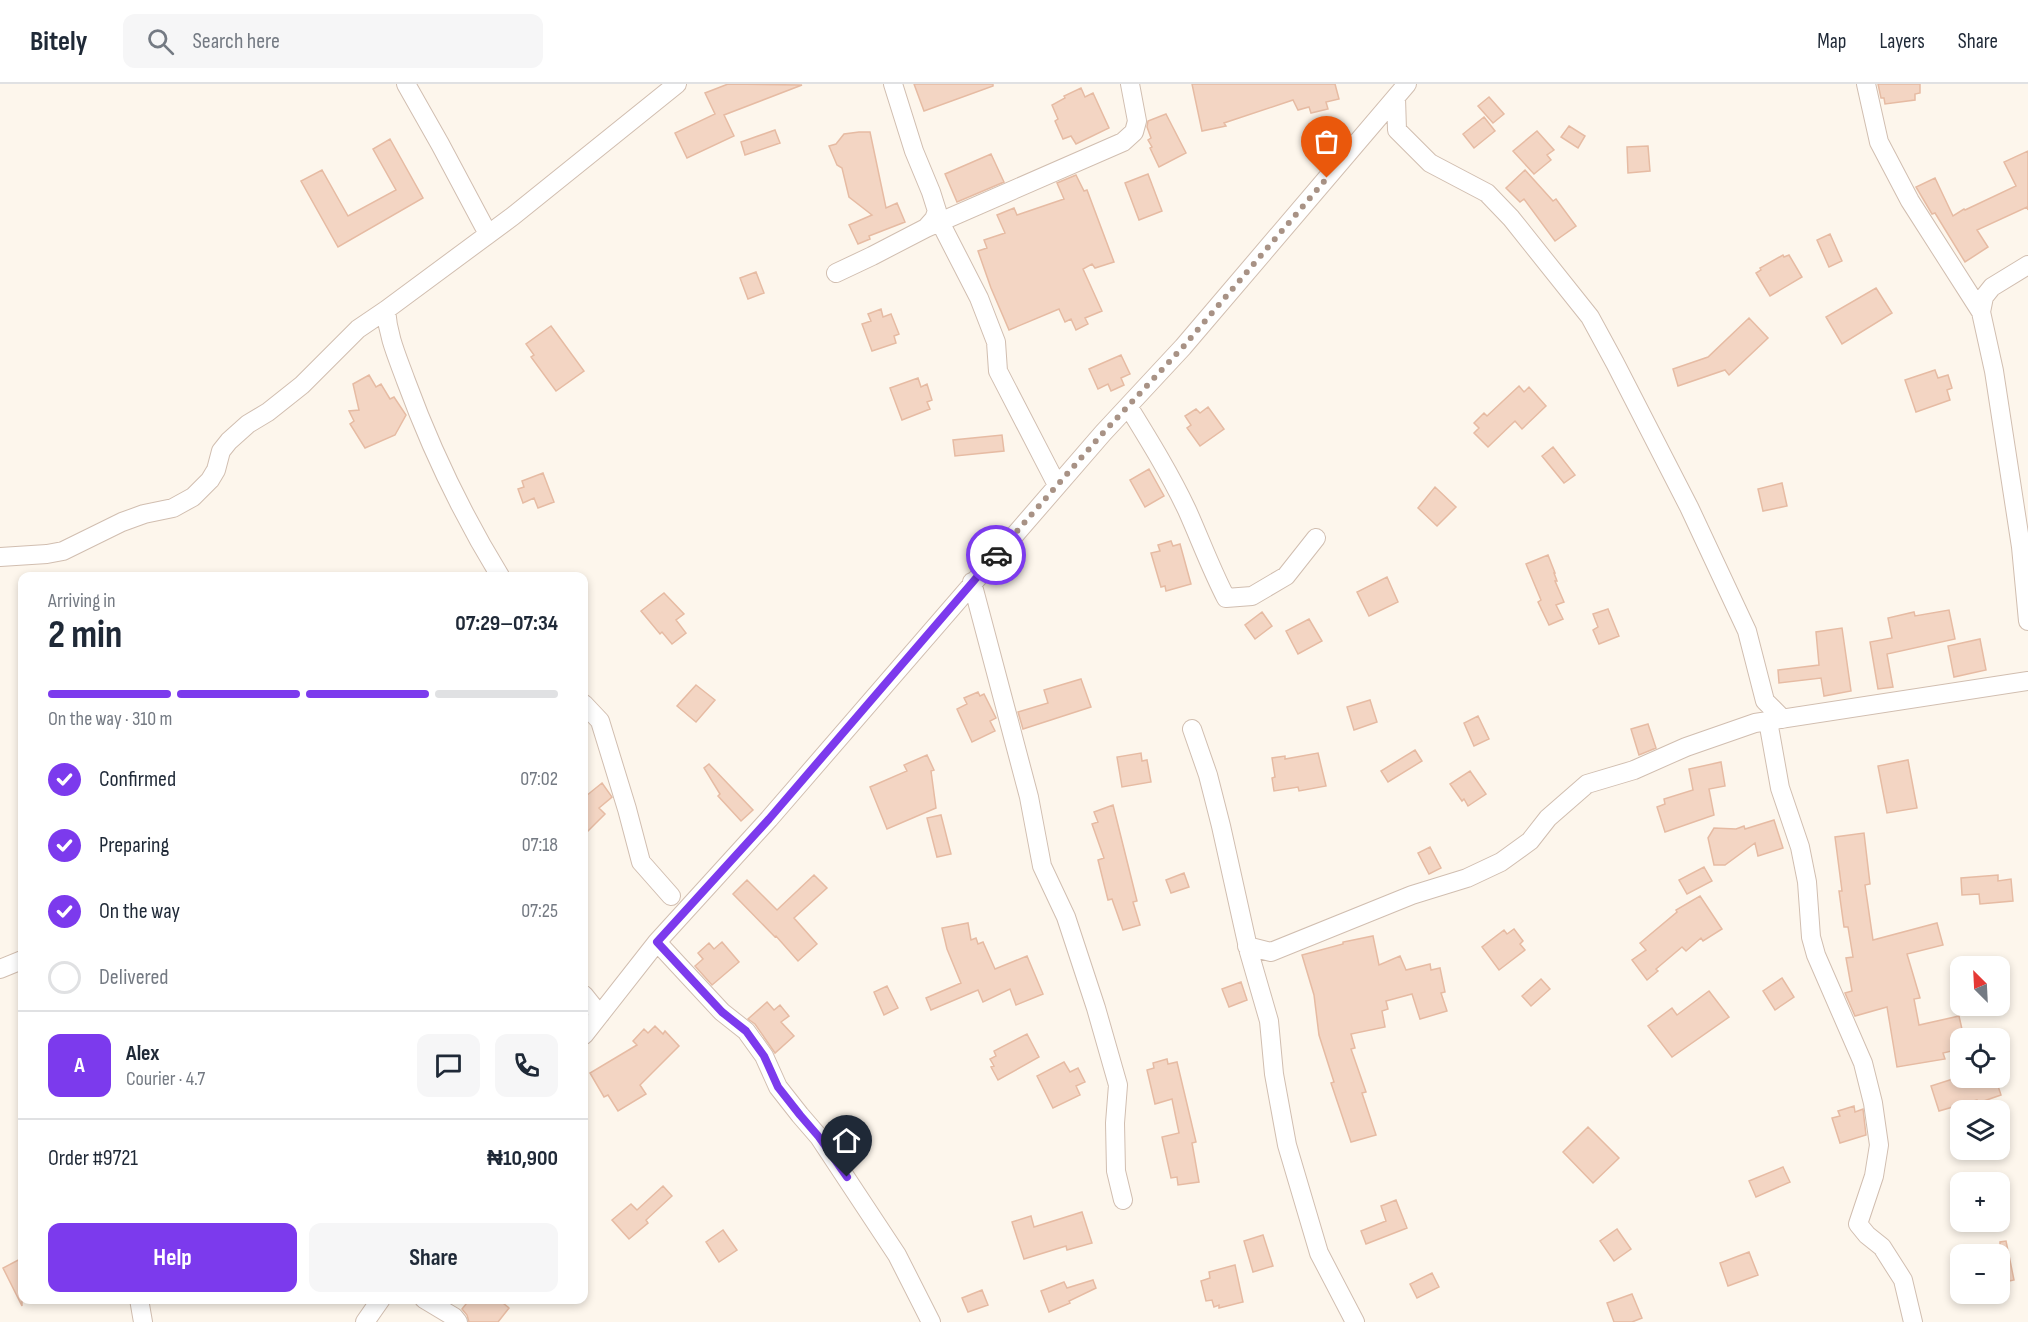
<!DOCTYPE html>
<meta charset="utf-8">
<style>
:root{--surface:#fff;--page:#f6f6f7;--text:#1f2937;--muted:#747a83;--line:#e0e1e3;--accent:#7c3aed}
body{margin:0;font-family:"Sofia Sans Condensed",sans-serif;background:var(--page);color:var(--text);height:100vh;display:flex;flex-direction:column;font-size:22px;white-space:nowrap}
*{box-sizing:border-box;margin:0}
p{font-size:20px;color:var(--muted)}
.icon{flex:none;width:33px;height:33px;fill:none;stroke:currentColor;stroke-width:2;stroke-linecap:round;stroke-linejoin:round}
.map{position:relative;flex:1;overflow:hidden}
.side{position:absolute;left:18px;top:488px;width:570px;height:732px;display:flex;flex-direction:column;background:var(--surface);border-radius:12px;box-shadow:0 3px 9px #0003}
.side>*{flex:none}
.needle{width:39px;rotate:336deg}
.controls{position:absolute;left:1950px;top:872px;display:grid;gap:12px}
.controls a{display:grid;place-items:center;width:60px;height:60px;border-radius:12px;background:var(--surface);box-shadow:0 3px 9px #0003;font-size:30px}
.pin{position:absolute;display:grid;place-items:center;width:51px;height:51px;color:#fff;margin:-62px -26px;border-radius:50% 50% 50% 0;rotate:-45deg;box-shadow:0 0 6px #0007}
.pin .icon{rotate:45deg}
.courier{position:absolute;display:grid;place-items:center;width:60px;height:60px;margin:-30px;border:4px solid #7c3aed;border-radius:50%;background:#fff;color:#222;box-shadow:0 2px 8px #0007}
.summary em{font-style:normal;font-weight:700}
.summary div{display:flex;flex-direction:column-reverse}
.summary{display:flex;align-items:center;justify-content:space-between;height:102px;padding:0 30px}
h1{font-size:39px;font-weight:700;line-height:45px}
.bar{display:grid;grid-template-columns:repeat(4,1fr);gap:9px 6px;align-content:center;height:72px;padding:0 30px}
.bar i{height:8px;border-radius:4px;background:var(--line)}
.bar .selected{background:var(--accent)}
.bar p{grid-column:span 4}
.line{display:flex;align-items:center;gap:15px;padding:0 30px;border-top:2px solid var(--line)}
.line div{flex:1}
.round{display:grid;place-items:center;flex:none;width:63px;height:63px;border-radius:12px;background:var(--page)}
ol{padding:0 30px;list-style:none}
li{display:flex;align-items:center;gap:18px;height:66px}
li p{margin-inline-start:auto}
li .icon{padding:6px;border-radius:50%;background:var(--accent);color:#fff;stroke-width:4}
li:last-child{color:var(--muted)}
li i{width:33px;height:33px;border:3px solid var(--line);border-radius:50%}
.cta{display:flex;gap:12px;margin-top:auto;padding:12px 30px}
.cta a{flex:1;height:69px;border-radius:12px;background:var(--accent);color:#fff;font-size:24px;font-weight:700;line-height:69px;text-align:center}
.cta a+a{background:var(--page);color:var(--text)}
header{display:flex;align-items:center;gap:36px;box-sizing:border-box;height:84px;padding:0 30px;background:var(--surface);border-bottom:2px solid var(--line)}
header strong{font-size:28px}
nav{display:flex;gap:33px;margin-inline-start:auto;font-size:21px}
.search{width:420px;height:54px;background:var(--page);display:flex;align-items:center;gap:15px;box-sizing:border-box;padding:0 21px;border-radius:12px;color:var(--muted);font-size:22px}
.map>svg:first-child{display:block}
.building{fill:#f3d5c3;stroke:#e6bba3;stroke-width:1.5}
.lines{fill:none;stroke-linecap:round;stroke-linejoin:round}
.street-casing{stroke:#d1beb0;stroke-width:20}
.street{stroke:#fff;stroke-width:18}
.done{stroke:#a89285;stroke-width:6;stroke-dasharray:0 10.8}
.route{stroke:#7c3aed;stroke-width:8}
</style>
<header>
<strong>Bitely</strong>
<div class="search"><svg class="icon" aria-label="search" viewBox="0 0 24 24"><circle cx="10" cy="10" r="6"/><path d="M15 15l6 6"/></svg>Search here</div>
<nav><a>Map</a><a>Layers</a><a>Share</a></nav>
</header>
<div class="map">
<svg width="2028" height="1238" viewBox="0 0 2028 1238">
<rect width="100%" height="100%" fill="#fdf6ec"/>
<path class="building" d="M 728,0 L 802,1 L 724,31 L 734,52 L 687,74 L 675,49 L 715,30 L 705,9 Z
M 914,0 L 993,0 L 993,2 L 924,27 Z
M 1192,0 L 1335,0 L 1339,15 L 1326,18 L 1328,25 L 1311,29 L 1309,23 L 1298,26 L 1293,16 L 1224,39 L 1226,42 L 1202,47 Z
M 1878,0 L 1920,0 L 1920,9 L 1915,10 L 1915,16 L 1885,20 L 1884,14 L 1881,14 Z
M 1081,4 L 1085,13 L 1093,9 L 1109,44 L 1076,60 L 1071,52 L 1063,55 L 1055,37 L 1058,35 L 1052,21 L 1065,14 L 1064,12 Z
M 1489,13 L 1504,30 L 1493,39 L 1478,22 Z
M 1166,30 L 1186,69 L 1159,83 L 1150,64 L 1152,63 L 1148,56 L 1151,54 L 1147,43 L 1148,37 Z
M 1484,33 L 1495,47 L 1474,64 L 1463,50 Z
M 1569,42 L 1585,52 L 1578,64 L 1561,53 Z
M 775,46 L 780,59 L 745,71 L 741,58 Z
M 1537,47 L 1554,66 L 1547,71 L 1551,76 L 1534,90 L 1513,67 Z
M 859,48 L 870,48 L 886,124 L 897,119 L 905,138 L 869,152 L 870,155 L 858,160 L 849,141 L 872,131 L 849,113 L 842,84 L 837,81 L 829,62 L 836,60 L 844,50 Z
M 390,55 L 423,114 L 338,163 L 301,97 L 322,86 L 348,132 L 396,106 L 373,65 Z
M 1648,62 L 1650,87 L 1628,89 L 1627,63 Z
M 2028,67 L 2028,126 L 2027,123 L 1977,146 L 1988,163 L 1965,178 L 1935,129 L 1932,130 L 1916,103 L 1935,94 L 1953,132 L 1964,125 L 1965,126 L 2016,102 L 2004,78 Z
M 991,70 L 1004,98 L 957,118 L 945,90 Z
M 1525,86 L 1553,117 L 1556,115 L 1576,142 L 1555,157 L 1524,115 L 1520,118 L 1506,104 Z
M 1148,90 L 1162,127 L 1139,136 L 1125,99 Z
M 1076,91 L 1084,107 L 1087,106 L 1114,178 L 1095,184 L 1092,180 L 1083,185 L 1102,227 L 1085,234 L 1088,240 L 1076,246 L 1071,235 L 1065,238 L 1059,225 L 1009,246 L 991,204 L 978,167 L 987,164 L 984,156 L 1005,149 L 997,131 L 1014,124 L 1017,131 L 1064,115 L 1057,99 Z
M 1830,150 L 1842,177 L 1829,183 L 1817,156 Z
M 1783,171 L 1784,173 L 1789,171 L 1802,193 L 1770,212 L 1756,189 L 1761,186 L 1760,184 Z
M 756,188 L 764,209 L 748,215 L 740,194 Z
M 1876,204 L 1892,229 L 1842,260 L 1826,233 Z
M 881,225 L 883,233 L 891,230 L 899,250 L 894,252 L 896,259 L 872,267 L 862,240 L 871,237 L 868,230 Z
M 1749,234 L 1768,254 L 1729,291 L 1725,286 L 1678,302 L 1673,285 L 1708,273 Z
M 551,242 L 584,287 L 556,307 L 531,273 L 534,271 L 526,260 Z
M 1121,271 L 1130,290 L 1121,294 L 1124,301 L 1111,307 L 1108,300 L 1098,305 L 1089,285 Z
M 1935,286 L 1938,294 L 1948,291 L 1952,304 L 1947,306 L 1950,316 L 1916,328 L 1905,296 Z
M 369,291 L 376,303 L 381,300 L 390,315 L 394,313 L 406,331 L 395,351 L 365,364 L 350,340 L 354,337 L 349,327 L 359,326 L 353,300 Z
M 918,294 L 921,303 L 927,300 L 932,316 L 927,318 L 930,325 L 902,336 L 890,304 Z
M 1519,302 L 1524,308 L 1529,303 L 1546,322 L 1522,345 L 1515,337 L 1488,363 L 1474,349 L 1479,344 L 1474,339 L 1484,329 L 1487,332 Z
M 1208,323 L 1224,345 L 1200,362 L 1187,344 L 1191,341 L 1185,332 L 1196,325 L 1200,329 Z
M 1002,351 L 1004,367 L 955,372 L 953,356 Z
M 1553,363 L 1575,391 L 1564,399 L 1542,372 Z
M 1149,385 L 1164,412 L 1145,423 L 1130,396 Z
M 543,389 L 554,418 L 538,424 L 534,414 L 523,419 L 518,405 L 524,403 L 522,397 Z
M 1782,399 L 1787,422 L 1763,427 L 1758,405 Z
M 1435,403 L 1456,423 L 1437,442 L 1418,424 Z
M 1171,457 L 1173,462 L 1180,460 L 1191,500 L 1166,507 L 1165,502 L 1161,503 L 1151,469 L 1160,467 L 1158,461 Z
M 1548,471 L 1555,489 L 1554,489 L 1557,497 L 1555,497 L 1564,518 L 1556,521 L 1563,535 L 1549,541 L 1538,518 L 1541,516 L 1526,480 Z
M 1387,493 L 1398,518 L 1369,532 L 1357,508 Z
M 664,509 L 684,530 L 676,536 L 686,549 L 672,560 L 662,548 L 660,550 L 641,527 Z
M 1608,525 L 1619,552 L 1599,560 L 1593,546 L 1598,543 L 1593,530 Z
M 1949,526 L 1955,555 L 1887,570 L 1893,603 L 1878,605 L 1870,558 L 1892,554 L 1888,534 L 1914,528 L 1915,532 Z
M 1262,528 L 1272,542 L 1255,555 L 1245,541 Z
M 1309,535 L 1322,557 L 1298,570 L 1286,547 Z
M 1842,544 L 1851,607 L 1824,612 L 1821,594 L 1779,599 L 1778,586 L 1819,581 L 1816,548 Z
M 1980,555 L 1986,586 L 1954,593 L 1948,562 Z
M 1081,595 L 1091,623 L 1023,645 L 1018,628 L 1048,619 L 1044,606 Z
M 696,601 L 715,616 L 696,638 L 677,622 Z
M 978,608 L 980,612 L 984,610 L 996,634 L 990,637 L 995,647 L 972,658 L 957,625 L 967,620 L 964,614 Z
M 1370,616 L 1377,638 L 1354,646 L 1347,623 Z
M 1478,632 L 1489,655 L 1474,662 L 1464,639 Z
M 1648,640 L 1656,664 L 1639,671 L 1631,645 Z
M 1415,666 L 1422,677 L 1388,698 L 1381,687 Z
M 1141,669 L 1142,677 L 1147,676 L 1151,698 L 1122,703 L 1117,673 Z
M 1318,669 L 1326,702 L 1299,707 L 1298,703 L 1274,707 L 1272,694 L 1275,693 L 1272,674 L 1285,672 L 1285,675 Z
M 927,671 L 934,686 L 931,687 L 936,724 L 887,745 L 870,703 L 907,687 L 904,681 Z
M 1908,676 L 1917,724 L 1887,729 L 1878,682 Z
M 1721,678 L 1725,702 L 1709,705 L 1714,731 L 1665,748 L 1657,723 L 1665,720 L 1664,715 L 1693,706 L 1689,685 Z
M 709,680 L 753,726 L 741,737 L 718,712 L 720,710 L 704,684 Z
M 1470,687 L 1486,710 L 1468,722 L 1464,715 L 1462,717 L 1450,700 Z
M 602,699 L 612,713 L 599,724 L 605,730 L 584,751 L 584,709 L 586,712 Z
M 1113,721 L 1137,817 L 1133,818 L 1140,841 L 1123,846 L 1112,815 L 1108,816 L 1098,776 L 1104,774 L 1092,740 L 1098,738 L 1094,728 Z
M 941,731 L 951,770 L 937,773 L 927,734 Z
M 1774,736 L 1783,764 L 1758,772 L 1755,759 L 1725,781 L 1714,781 L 1708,754 L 1714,744 L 1736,745 L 1744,742 L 1745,745 Z
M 1864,749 L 1870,800 L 1865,801 L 1873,856 L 1937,839 L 1943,861 L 1907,870 L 1920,914 L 1914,915 L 1919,941 L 1959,932 L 1964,954 L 1960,954 L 1960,965 L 1943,969 L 1945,975 L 1897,983 L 1887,923 L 1855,932 L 1845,909 L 1852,907 L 1846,874 L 1853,873 L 1848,843 L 1844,843 L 1839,807 L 1842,807 L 1835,753 Z
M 1430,763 L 1441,784 L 1429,790 L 1418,769 Z
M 1704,783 L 1712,797 L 1687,810 L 1679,796 Z
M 1184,789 L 1189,803 L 1171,809 L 1166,796 Z
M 814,791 L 827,804 L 794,834 L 817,860 L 798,877 L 776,852 L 775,853 L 733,810 L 747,796 L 777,826 Z
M 1998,791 L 1998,797 L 2011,795 L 2013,817 L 1980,820 L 1979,810 L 1962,811 L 1961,794 Z
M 1700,812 L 1722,845 L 1703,857 L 1701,854 L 1686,867 L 1682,863 L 1656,885 L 1658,887 L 1647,896 L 1632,876 L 1646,866 L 1640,859 L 1677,828 L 1676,826 Z
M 968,839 L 971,856 L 976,854 L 978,860 L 983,858 L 995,885 L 1027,872 L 1043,910 L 1016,921 L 1010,905 L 983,918 L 978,906 L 931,926 L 926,914 L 961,899 L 947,865 L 942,844 Z
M 1514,845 L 1523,857 L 1520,860 L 1525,866 L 1499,886 L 1482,863 L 1504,846 L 1507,850 Z
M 1373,852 L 1379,881 L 1400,872 L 1406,886 L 1430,880 L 1431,886 L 1440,884 L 1445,908 L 1441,909 L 1447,927 L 1420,935 L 1412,910 L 1386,917 L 1388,925 L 1382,927 L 1385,943 L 1351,950 L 1355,964 L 1351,965 L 1366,1008 L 1362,1009 L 1376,1051 L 1351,1058 L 1331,999 L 1334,998 L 1319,951 L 1314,911 L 1302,871 L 1343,860 L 1343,858 Z
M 722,858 L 739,878 L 712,901 L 695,882 L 703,875 L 698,869 L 709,859 L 714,865 Z
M 1782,894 L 1794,913 L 1775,926 L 1763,907 Z
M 1541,895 L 1550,905 L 1531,922 L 1522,912 Z
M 1241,898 L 1247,916 L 1229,923 L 1222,905 Z
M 887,902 L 898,924 L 884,931 L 874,908 Z
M 1709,907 L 1729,933 L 1672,973 L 1648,942 L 1672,924 L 1677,931 Z
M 767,918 L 774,926 L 780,921 L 789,932 L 781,938 L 794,952 L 775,969 L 755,940 L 748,935 Z
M 655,942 L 663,950 L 665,947 L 679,962 L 640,1001 L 646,1010 L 618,1027 L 608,1011 L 604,1013 L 590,989 L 637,961 L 633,957 L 644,945 L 648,949 Z
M 1027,950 L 1039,973 L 998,996 L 991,983 L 994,982 L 990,975 L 996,972 L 994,967 Z
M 1167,975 L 1168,980 L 1177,978 L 1196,1058 L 1192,1059 L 1199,1098 L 1178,1101 L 1177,1093 L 1171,1094 L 1162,1053 L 1179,1049 L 1172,1015 L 1155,1020 L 1147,986 L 1154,984 L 1153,979 Z
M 1064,978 L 1070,988 L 1078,984 L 1085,998 L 1076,1002 L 1080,1011 L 1053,1024 L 1037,992 Z
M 1959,993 L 1995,993 L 2001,1011 L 1978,1019 L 1977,1016 L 1939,1027 L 1931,1002 Z
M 1854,1022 L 1855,1028 L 1863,1025 L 1866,1051 L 1840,1059 L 1832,1034 L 1840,1032 L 1838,1027 Z
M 1588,1043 L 1619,1074 L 1593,1099 L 1563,1068 Z
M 1783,1083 L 1790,1098 L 1756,1113 L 1749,1097 Z
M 663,1102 L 672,1112 L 646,1136 L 648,1139 L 629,1155 L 612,1136 L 631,1120 L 637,1126 Z
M 1396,1116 L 1407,1144 L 1366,1160 L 1361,1147 L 1386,1137 L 1381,1122 Z
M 1082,1128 L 1092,1159 L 1067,1166 L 1066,1162 L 1024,1175 L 1012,1138 L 1031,1132 L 1034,1143 Z
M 1617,1145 L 1631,1165 L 1614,1177 L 1600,1157 Z
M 723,1146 L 737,1166 L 719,1178 L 706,1158 Z
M 1263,1151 L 1273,1182 L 1253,1188 L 1244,1157 Z
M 2006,1157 L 2014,1196 L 2000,1199 L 2000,1158 Z
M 1749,1168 L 1758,1191 L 1728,1202 L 1720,1179 Z
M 22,1174 L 22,1222 L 3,1184 Z
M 1235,1181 L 1243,1218 L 1219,1224 L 1219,1221 L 1214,1223 L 1212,1216 L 1206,1217 L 1201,1197 L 1210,1194 L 1209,1188 Z
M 1432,1189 L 1439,1203 L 1417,1214 L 1410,1200 Z
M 1093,1196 L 1096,1204 L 1069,1217 L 1070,1219 L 1049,1228 L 1041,1207 L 1064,1198 L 1067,1204 Z
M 982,1206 L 988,1221 L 968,1228 L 962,1214 Z
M 1632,1210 L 1642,1234 L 1632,1238 L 1614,1238 L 1607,1219 Z
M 470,1215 L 498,1215 L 509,1224 L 498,1238 L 469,1238 L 467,1231 L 462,1225 Z"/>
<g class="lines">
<defs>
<path id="street" d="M 406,0 L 440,60 L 488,150
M 1866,0 L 1879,58 L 1910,117 L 1981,228
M 1396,14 L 1397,46 L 1430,79 L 1487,109 L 1511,134 L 1590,233 L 1615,279 L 1689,423 L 1747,547 L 1765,617 L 1783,635
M 937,127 L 940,138 L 979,214 L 996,258 L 998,287 L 1057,401
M 926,144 L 1123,58 L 1134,48 L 1137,37 L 1130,0
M 2028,181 L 1992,203 L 1984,213 L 1981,228 L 1994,287 L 2021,463 L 2028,537
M 836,189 L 872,172 L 926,144 L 934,135 L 937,127 L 931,108 L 914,67 L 893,0
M 386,226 C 388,253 397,272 406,297 C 431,365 462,430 500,492
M 1128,322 C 1149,356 1170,390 1187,426 C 1200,455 1211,485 1226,514 L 1252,512 L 1286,492 L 1316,454
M 0,473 L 47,470 L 63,467 L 122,438 L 144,430 L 173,424 L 193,413 L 210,396 L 216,386 L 221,367 L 229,357 L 248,340 L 268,328 L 302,301 L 358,245 L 386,226 L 513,132 L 677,0
M 972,498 L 1029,713 L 1042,782 L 1066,833 L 1096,924 L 1118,1001 L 1115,1039 L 1116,1087 L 1123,1116
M 584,620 L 600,637 L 627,725 L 641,778 L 671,812
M 1768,637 L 1780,704 L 1800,763 L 1807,798 L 1811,853 L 1816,871 L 1863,979 L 1873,1019 L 1879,1061 L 1874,1092 L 1858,1140 L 1867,1151 L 1882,1163 L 1903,1196 L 1913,1238
M 1192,645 L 1208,691 L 1221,742 L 1249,868 L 1269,937 L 1274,990 L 1287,1061 L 1319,1169 L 1355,1238
M 657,858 L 722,928 L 746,947 L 764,972 L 778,1003 L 800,1031 L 819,1053 L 897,1171 L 931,1238
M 1247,862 L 1271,868 L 1412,811 L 1467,794 L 1501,778 L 1530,757 L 1548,734 L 1587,700 L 1634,686 L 1686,663 L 1755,639 L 2028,597
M 0,885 L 22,876
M 584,911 L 600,931
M 584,951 L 657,858 L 769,735 L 1103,349 L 1183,263 L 1407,0
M 139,1215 L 143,1238
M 424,1215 L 454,1233 L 458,1238
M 365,1238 L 381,1215"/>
</defs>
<use href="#street" class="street-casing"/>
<use href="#street" class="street"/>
</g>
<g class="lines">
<path class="done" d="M 996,471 L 1103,349 L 1183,263 L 1327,94"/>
<path class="route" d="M 847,1093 L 819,1053 L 800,1031 L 778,1003 L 764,972 L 746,947 L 722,928 L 657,858 L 769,735 L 996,471"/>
</g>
</svg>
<div class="controls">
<a><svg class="needle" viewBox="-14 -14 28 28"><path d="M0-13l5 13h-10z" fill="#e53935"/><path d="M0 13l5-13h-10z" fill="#747a83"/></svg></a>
<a><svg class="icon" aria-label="locate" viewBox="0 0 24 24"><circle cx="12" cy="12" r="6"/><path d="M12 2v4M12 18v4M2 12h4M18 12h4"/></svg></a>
<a><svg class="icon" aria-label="layers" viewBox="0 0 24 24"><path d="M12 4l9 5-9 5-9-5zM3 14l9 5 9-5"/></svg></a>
<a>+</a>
<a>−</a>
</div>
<div class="pin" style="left:1327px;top:94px;background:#ea580c"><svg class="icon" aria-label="bag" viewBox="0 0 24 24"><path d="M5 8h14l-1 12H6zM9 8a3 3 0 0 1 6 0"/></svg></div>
<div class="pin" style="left:847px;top:1093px;background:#1f2937"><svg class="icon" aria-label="home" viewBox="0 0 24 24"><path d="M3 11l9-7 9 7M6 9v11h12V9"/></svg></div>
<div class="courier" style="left:996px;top:471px"><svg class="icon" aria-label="car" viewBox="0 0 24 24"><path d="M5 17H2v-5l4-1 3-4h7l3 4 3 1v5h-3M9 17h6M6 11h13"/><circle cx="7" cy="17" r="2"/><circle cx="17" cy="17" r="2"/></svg></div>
<section class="side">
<div class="summary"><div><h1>2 min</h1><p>Arriving in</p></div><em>07:29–07:34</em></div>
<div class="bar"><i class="selected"></i><i class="selected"></i><i class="selected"></i><i></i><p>On the way · 310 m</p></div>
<ol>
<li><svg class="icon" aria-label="check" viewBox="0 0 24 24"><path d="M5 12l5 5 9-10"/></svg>Confirmed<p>07:02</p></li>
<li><svg class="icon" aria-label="check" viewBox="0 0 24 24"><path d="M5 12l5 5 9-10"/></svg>Preparing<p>07:18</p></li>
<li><svg class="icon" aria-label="check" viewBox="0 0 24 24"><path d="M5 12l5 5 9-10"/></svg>On the way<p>07:25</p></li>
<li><i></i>Delivered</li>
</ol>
<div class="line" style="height:108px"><b class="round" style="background:var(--accent);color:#fff">A</b><div><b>Alex</b><p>Courier · 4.7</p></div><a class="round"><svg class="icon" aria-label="chat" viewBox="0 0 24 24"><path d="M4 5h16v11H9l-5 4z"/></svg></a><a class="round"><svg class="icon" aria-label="phone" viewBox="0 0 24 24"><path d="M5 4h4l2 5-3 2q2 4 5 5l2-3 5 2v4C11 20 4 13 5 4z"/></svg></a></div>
<div class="line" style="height:78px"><div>Order #9721</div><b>₦10,900</b></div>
<div class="cta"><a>Help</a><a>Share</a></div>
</section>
</div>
